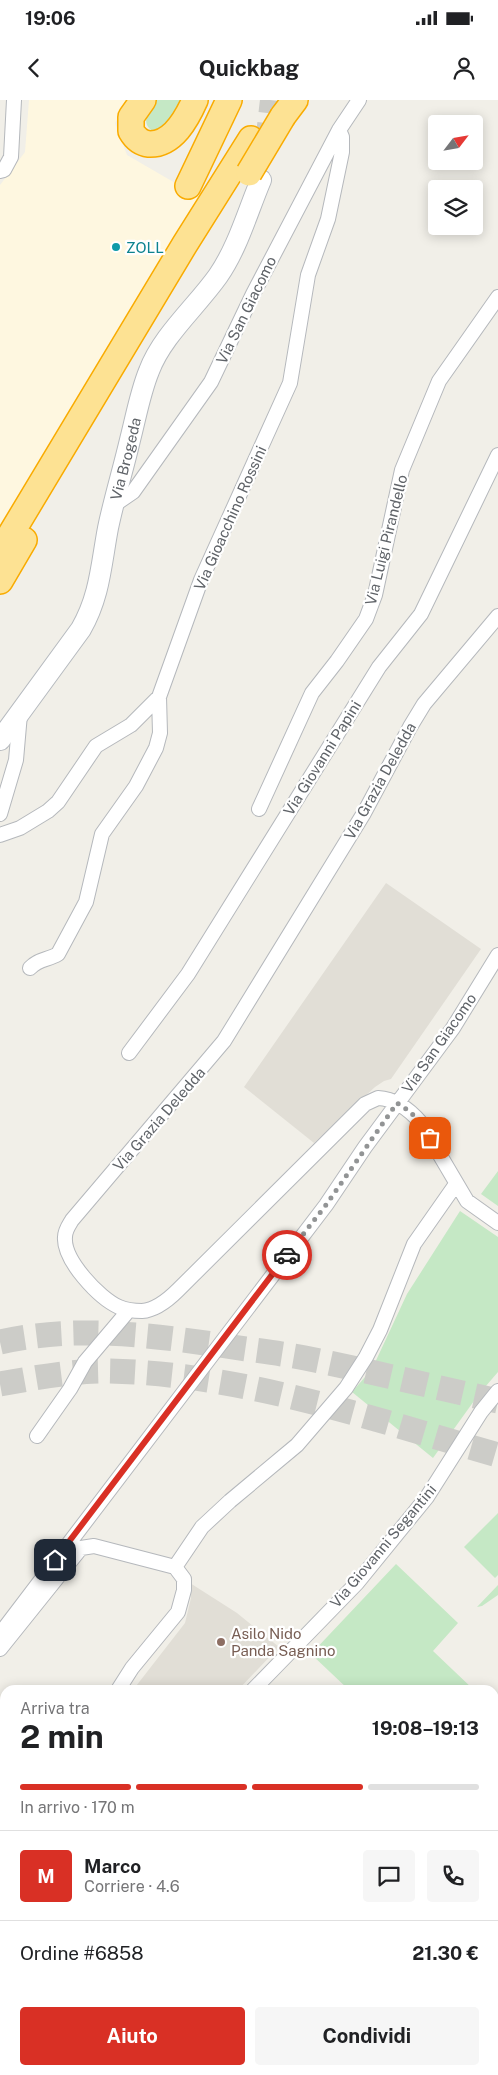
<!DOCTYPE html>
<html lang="it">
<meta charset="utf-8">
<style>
:root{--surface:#fff;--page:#f6f6f6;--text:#202124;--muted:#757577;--line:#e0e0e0;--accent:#d93025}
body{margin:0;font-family:"Public Sans",sans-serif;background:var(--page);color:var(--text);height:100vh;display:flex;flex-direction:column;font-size:19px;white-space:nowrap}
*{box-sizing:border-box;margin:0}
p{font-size:16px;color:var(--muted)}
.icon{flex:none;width:28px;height:28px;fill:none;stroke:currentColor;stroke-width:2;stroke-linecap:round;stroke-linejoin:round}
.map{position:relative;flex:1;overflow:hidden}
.drawer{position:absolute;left:0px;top:1585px;width:499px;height:390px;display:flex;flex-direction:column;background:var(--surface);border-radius:15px 15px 0 0;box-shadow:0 2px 12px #0003}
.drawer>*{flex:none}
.needle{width:32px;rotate:59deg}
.fabs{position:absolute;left:428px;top:15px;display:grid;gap:10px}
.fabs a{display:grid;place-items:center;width:55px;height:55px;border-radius:5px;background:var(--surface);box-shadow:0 2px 12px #0003;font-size:25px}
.pin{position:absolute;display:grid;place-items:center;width:42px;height:42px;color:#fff;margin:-21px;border-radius:10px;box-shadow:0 2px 8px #0006}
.courier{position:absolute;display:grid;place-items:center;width:50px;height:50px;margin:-25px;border:4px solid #d93025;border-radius:50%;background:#fff;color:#222;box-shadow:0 1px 6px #0007}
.head em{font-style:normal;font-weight:700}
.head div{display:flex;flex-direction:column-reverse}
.head{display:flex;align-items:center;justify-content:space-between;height:85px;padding:0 20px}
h1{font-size:32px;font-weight:700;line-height:38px}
.bar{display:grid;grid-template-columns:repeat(4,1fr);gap:8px 5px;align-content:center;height:60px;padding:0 20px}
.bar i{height:6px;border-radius:4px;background:var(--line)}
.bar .on{background:var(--accent)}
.bar p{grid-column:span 4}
.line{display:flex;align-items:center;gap:12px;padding:0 20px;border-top:1px solid var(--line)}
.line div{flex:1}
.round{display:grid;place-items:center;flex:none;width:52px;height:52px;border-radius:5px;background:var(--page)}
.primary-button{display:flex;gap:10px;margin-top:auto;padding:10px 20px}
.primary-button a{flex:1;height:58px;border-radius:5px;background:var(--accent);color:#fff;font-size:20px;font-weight:700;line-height:58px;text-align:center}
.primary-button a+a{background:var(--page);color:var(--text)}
.status{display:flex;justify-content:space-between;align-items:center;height:35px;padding:0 25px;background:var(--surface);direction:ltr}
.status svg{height:14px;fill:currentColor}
header{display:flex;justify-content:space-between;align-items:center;height:65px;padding:0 20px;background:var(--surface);font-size:22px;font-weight:700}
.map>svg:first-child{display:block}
.commercial{fill:#fef7e0}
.education{fill:#e1ded6}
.green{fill:#c5e8c5}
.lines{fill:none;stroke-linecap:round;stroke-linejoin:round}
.secondary-tunnel{stroke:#ccccc8;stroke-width:20;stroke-dasharray:20 10;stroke-linecap:butt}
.highway-tunnel{stroke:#ccccc8;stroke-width:25;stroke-dasharray:25 12;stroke-linecap:butt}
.street-casing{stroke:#b5b8bc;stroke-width:16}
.secondary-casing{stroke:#b6babf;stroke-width:22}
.highway-casing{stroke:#f9ab00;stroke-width:28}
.street{stroke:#fff;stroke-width:14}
.secondary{stroke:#fff;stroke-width:20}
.highway{stroke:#fde293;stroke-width:25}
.highway-bridge-casing{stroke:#f9ab00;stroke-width:28;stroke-linecap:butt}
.highway-bridge{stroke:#fde293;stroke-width:25}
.done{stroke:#929495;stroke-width:5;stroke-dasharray:0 9}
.route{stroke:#d93025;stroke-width:6}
.culture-dot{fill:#0f9aa8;stroke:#fff;stroke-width:2}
.education-dot{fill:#8d6e63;stroke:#fff;stroke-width:2}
.labels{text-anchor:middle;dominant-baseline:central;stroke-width:4.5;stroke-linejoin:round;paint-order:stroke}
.culture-label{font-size:15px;fill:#0d838f;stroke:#fff;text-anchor:start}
.street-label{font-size:15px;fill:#5f6368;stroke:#fff}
.education-label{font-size:15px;fill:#785e54;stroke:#fff;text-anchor:start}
</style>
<div class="status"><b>19:06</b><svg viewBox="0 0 49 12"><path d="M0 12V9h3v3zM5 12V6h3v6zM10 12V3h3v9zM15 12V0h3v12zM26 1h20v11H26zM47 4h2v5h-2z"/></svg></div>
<header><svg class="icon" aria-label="back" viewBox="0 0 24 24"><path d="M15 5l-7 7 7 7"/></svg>Quickbag<svg class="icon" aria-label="person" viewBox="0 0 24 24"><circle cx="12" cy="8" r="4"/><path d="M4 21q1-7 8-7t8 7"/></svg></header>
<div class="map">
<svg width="498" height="1975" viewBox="0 0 498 1975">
<rect width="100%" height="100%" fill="#f1efe8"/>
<path class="commercial" d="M 29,0 L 129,0 L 115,23 L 127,55 L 201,98 L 0,426 L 0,85 L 25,52 Z"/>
<path class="education" d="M 386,783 L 481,849 L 391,979 L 384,981 L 375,987 L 314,1043 L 244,987 Z
M 190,1483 L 237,1513 L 279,1547 L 238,1590 L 133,1590 L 185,1523 L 191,1498 Z"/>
<path class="green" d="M 155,0 L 186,0 L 176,21 L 154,32 C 139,23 149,11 155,0 Z
M 498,1071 L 498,1106 L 481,1094 Z
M 460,1111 L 498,1137 L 498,1272 L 479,1294 L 433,1358 L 352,1292 L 372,1269 L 407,1194 Z
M 498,1413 L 498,1475 L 495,1478 L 464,1447 Z
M 396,1464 L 458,1523 L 433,1551 L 474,1590 L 349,1590 L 311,1554 Z
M 498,1485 L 498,1495 L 482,1506 L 477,1507 Z
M 498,1811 L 498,1914 L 494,1888 L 494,1815 Z
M 5,1967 L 5,1970 L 84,1970 L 88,1975 L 0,1975 L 0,1971 Z"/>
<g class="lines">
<path class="secondary-tunnel" d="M 265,43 L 270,0"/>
<path class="highway-tunnel" d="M 0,1242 C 76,1225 151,1235 226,1246 C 252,1250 279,1253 305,1258 C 370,1271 434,1287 498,1301
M 0,1284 C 34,1278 70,1271 106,1271 C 241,1273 369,1318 498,1355"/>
<defs>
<path id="street" d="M 0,71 L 4,70 L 11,57 L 14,0
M 114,405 L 133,392 L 211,282 L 253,194 L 339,30 L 359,0
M 498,516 L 424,604 L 410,627 L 364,713 L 224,941 L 72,1120 C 69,1125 65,1130 65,1137 C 63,1160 99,1198 119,1207 C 126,1210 135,1211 142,1211 C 156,1210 168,1200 178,1190 L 365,1004 L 378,998 C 396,999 410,1010 421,1023 L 467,1101 L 498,1123
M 259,709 L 312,593 L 337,561 L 366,519 L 375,495 L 402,370 L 439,281 L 498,197
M 0,714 L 16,660 L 20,614
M 0,735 L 20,728 L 48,711 L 58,702 L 96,646 L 131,625 L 159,597 L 201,480 L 290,283 L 308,175 L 328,119 L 342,52 L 342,37 L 339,30
M 30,868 C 38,859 48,860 58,854 L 86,802 L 102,734 L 136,686 L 156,648 L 160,633 L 159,597
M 129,953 L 188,874 L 379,567 L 421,514 L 498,355
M 37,1336 L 70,1289 L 85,1262 L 129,1210
M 175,1467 L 202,1427 L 230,1401 L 297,1345 L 346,1288 L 366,1257 L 380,1230 L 414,1144 L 456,1084
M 0,1534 L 326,1105 L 365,1047 L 453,928 L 498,855
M 0,1549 L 81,1448 L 94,1446 L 175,1467 L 184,1479 L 184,1490 L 178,1512 L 132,1568 L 118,1590
M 253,1590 L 357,1483 L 427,1397 L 481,1312 L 498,1291
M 494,1608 L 498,1603
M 494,1618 L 498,1620
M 0,1685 L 5,1688
M 494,1733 L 498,1736
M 0,1962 L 5,1958
M 494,1964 L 498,1961
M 119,1970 L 135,1975
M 266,1970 L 289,1975
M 193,1975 L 204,1970
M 474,1975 L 483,1970"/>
<g id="secondary">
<path id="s1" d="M 0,640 L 81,529 C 100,496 101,465 108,428 C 114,399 123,370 130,340 C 136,317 140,293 149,271 C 162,236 196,207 218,176 C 238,147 247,113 261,80"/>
</g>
<path id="highway" d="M 143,0 L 131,17 L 131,31 C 135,38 141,43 149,44 C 173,45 187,18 195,0
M 283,16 L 295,0
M 188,86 L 229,0
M 0,452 L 185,144 L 251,39
M 0,481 L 24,440"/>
</defs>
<use href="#street" class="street-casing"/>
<use href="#secondary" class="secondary-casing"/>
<use href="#highway" class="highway-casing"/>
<use href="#street" class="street"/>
<use href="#secondary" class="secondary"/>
<use href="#highway" class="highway"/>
<defs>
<path id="highway-bridge" d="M 249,73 L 283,16"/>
</defs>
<use href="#highway-bridge" class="highway-bridge-casing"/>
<use href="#highway-bridge" class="highway-bridge"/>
</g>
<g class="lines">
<path class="done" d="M 287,1155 L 326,1105 L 397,1003 C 414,1013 420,1021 430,1038"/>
<path class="route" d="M 55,1460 L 287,1155"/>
</g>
<circle class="culture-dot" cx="116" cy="147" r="5"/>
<circle class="education-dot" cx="221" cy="1542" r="5"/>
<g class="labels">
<g class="culture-label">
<text x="126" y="147">ZOLL</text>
</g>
<g class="street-label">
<text transform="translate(246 210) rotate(-64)">Via San Giacomo</text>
<text stroke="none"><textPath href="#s1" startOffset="314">Via Brogeda</textPath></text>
<text transform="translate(230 418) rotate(-66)">Via Gioacchino Rossini</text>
<text transform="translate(386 440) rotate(-76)">Via Luigi Pirandello</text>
<text transform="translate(322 658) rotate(-58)">Via Giovanni Papini</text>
<text transform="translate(380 681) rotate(-61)">Via Grazia Deledda</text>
<text transform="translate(439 943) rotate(-55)">Via San Giacomo</text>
<text transform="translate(159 1019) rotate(-49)">Via Grazia Deledda</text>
<text transform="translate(383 1446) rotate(-50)">Via Giovanni Segantini</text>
</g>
<g class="education-label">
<text x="231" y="1533">Asilo Nido<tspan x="231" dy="17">Panda Sagnino</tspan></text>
</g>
</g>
</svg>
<div class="fabs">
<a><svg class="needle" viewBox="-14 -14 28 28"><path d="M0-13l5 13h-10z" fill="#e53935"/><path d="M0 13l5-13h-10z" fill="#757577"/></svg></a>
<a><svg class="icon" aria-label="layers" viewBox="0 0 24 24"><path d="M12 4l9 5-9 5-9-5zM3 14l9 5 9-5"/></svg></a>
</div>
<div class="pin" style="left:430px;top:1038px;background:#ea580c"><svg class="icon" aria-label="bag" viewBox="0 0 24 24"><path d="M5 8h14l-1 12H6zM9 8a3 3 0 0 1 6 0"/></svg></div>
<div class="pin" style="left:55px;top:1460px;background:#1f2937"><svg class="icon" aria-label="home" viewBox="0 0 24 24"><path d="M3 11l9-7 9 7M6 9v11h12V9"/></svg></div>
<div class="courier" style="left:287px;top:1155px"><svg class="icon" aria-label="car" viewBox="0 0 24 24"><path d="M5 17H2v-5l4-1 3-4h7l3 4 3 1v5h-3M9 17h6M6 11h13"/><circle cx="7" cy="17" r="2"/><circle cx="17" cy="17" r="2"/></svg></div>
<section class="drawer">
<div class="head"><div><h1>2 min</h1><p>Arriva tra</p></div><em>19:08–19:13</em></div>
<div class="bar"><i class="on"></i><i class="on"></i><i class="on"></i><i></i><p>In arrivo · 170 m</p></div>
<div class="line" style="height:90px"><b class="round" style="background:var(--accent);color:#fff">M</b><div><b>Marco</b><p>Corriere · 4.6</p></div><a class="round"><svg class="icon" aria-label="chat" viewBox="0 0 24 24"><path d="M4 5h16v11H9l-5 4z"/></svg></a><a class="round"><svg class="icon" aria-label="phone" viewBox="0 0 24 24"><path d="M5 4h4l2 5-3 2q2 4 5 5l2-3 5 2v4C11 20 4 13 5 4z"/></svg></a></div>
<div class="line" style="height:65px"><div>Ordine #6858</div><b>21.30 €</b></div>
<div class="primary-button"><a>Aiuto</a><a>Condividi</a></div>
</section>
</div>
